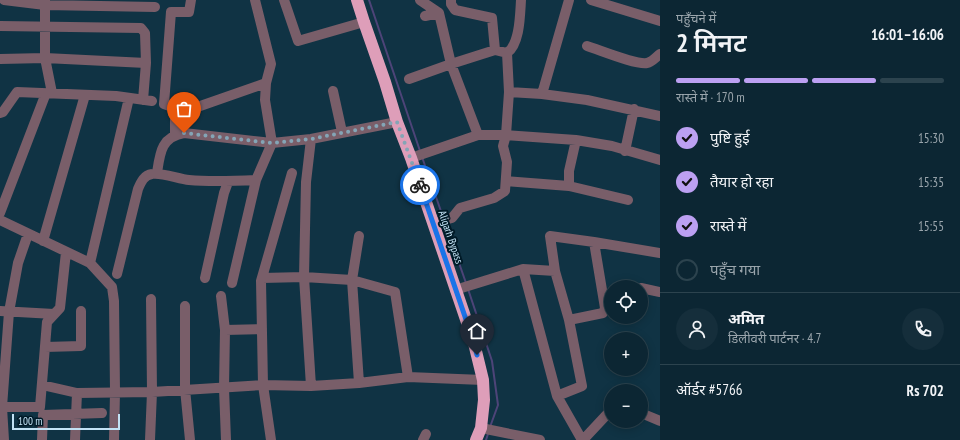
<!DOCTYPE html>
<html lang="hi">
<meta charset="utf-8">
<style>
:root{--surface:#0c2633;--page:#152e3b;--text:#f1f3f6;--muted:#9aa5ac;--line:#2c434e;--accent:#bca0f2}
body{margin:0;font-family:"PT Sans Narrow","Noto Sans Devanagari",sans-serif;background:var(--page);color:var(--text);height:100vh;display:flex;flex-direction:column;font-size:15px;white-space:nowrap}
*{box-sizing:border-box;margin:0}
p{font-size:13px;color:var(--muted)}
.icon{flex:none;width:22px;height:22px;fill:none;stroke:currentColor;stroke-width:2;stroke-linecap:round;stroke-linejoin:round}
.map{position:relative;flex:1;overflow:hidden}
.drawer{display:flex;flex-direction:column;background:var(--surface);width:300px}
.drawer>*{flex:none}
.fabs{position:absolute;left:604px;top:280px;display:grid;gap:8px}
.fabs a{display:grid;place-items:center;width:44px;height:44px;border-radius:50%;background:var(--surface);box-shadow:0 2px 10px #0003,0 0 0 1px var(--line);font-size:20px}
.scale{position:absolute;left:12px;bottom:10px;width:108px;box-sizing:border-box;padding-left:4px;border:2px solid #c2e2f4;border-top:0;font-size:11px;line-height:14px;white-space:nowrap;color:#c2e2f4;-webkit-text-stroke:3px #001a27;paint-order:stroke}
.pin{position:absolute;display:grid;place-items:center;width:34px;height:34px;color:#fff;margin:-41px -17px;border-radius:50% 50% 50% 0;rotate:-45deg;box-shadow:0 0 4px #0007}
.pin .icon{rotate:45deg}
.courier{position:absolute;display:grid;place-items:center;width:40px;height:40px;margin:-20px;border:3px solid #1a73e8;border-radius:50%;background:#fff;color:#222;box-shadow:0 1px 5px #0007}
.summary em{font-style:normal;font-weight:600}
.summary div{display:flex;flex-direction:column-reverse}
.summary{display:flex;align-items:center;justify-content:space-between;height:68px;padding:0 16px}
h1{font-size:26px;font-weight:600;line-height:30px}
.bar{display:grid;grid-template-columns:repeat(4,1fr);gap:6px 4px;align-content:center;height:48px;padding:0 16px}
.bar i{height:5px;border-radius:3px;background:var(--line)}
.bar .active{background:var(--accent)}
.bar p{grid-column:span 4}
.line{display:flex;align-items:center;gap:10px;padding:0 16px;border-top:1px solid var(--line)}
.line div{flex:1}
.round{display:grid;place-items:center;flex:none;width:42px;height:42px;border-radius:21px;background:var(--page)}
ol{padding:0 16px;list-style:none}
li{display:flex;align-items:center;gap:12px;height:44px}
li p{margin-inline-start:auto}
li .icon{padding:4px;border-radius:50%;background:var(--accent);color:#111;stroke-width:4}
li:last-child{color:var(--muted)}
li i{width:22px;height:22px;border:2px solid var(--line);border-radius:50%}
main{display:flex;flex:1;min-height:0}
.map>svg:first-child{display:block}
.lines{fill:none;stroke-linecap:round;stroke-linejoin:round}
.stream{stroke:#4d4478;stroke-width:2}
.minor{stroke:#795e69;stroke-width:10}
.highway{stroke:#de9eb9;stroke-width:12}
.done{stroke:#84a5b6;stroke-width:4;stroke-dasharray:0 7.2}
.route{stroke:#1a73e8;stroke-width:5}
.labels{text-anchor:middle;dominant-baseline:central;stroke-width:4;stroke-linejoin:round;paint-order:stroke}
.street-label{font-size:11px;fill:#c2e2f4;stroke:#001a27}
</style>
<main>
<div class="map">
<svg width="660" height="440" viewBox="0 0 660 440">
<rect width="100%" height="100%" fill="#103344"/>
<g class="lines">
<path class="stream" d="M 369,0 L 420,151
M 422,157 L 443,217
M 445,223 L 466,283
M 468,289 L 492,361 L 498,405 L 490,427
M 486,440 L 488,434"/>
<path class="minor" d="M 4,0 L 45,5 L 155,7
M 45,0 L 45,58 L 52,93
M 191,0 L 189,12 L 171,12 L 164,104 L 175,108 L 186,111 L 266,83
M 255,0 L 271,64 L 266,83 L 265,100 L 272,143 L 311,139 L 397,122
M 284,0 L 298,41 L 364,22
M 420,0 L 439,13
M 591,0 L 660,21
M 425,16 L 439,13 L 451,64 L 478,135
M 0,26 L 141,28 L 145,33 L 146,63 L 143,100
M 587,46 C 600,50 636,65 647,63 C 652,62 656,57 660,54
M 507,53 C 520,44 520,15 521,0
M 0,59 L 45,58 L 146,63
M 409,79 L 451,64 L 495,50 L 492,18 L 455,10 L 451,4 L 451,0
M 333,91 L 342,132
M 509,92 L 542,94 L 587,100 L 660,116
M 542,94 L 569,0
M 175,108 L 175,134
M 0,113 L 3,112 L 17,92 L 116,96 L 152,101
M 311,139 L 306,182 L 304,277 L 311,386
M 576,140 L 569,171 L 569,186 L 628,200
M 625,151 L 634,109
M 411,158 L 478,135 L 506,135 L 576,140 L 612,146 L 660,160
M 157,173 C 160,153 161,137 184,133 L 272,143 L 256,180 L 232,283
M 506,181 L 569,186
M 0,213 L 46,93
M 0,220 L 90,263 L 112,287 L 114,301 L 115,392 L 114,440
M 433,223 L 452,218 L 460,208 L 494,198 L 505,191 L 507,162 L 503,146 L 506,135 L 509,92 L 507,53 L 495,50
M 43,241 L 85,95
M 90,263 L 129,98
M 523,269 L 557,396 L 582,440
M 555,271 L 550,236 L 594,242 L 660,253
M 117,274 L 138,189 C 141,182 144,175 152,174 C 160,172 179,179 189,180 C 211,182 234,181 256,180
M 205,278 L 224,193 L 228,182
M 262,278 L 304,277 L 352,280 L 395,292 L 408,377
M 641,288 L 660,292
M 455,290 L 523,269 L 555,271 L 569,320 L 582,386 L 557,396
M 221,296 L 225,330 L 224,388 L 226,440
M 185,306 L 185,389 L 190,440
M 0,311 L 54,314
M 569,320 L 603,313 L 605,308 L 594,242
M 225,330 L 262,329
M 45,347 L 81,346 L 81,311
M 359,383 L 352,280 L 359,236
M 42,385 L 77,393 L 152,392 L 263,385 L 311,386 L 359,383 L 408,377 L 483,380
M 0,407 L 2,407 L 9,312 L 18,263 L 28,234
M 641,413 L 660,421
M 481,428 L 540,440
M 4,440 L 2,407 L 40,407 L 47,322 L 60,308 L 66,252
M 42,440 L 43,415 L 102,413
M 75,440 L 77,393
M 150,440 L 152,392 L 151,299
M 271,440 L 263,385 L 261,281 L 292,173
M 423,440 L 426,434
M 583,440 L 611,410"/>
<path class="highway" d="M 357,0 L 364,22 L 385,82 L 397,122 L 411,158 L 474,343 L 483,380 L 484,400 L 481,428 L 476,440"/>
</g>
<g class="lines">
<path class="done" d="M 184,133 L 272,143 L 311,139 L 397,122 L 420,185"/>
<path class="route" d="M 420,185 L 474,343 L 477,355"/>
</g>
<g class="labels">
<g class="street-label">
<text transform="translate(451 237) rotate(71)">Aligarh Bypass</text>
</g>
</g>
</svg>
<div class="fabs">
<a><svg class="icon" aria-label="locate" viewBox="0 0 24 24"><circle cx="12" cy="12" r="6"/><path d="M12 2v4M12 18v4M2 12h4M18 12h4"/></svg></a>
<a>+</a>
<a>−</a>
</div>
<div class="scale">100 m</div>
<div class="pin" style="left:184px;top:133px;background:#ea580c"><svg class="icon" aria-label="bag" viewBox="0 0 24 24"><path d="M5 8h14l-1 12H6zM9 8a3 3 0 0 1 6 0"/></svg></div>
<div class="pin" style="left:477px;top:355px;background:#1f2937"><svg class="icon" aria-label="home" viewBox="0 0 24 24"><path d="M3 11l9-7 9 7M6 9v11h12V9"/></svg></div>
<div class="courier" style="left:420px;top:185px"><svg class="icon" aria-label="bike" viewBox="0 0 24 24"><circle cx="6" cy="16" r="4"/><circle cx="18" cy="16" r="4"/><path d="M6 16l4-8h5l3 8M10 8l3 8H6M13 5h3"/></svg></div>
</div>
<section class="drawer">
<div class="summary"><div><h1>2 मिनट</h1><p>पहुँचने में</p></div><em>16:01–16:06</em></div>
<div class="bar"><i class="active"></i><i class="active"></i><i class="active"></i><i></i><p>रास्ते में · 170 m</p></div>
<ol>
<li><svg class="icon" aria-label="check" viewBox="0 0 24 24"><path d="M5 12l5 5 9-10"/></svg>पुष्टि हुई<p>15:30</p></li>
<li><svg class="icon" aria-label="check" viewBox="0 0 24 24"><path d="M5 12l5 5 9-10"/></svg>तैयार हो रहा<p>15:35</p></li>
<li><svg class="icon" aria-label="check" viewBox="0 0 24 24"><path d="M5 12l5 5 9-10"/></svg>रास्ते में<p>15:55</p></li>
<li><i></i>पहुँच गया</li>
</ol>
<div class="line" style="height:72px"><a class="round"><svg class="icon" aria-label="person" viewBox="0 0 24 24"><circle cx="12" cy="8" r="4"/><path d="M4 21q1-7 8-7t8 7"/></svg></a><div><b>अमित</b><p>डिलीवरी पार्टनर · 4.7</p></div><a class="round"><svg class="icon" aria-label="phone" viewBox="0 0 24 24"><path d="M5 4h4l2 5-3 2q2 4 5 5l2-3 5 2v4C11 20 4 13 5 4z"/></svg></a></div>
<div class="line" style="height:52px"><div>ऑर्डर #5766</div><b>Rs 702</b></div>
</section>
</main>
